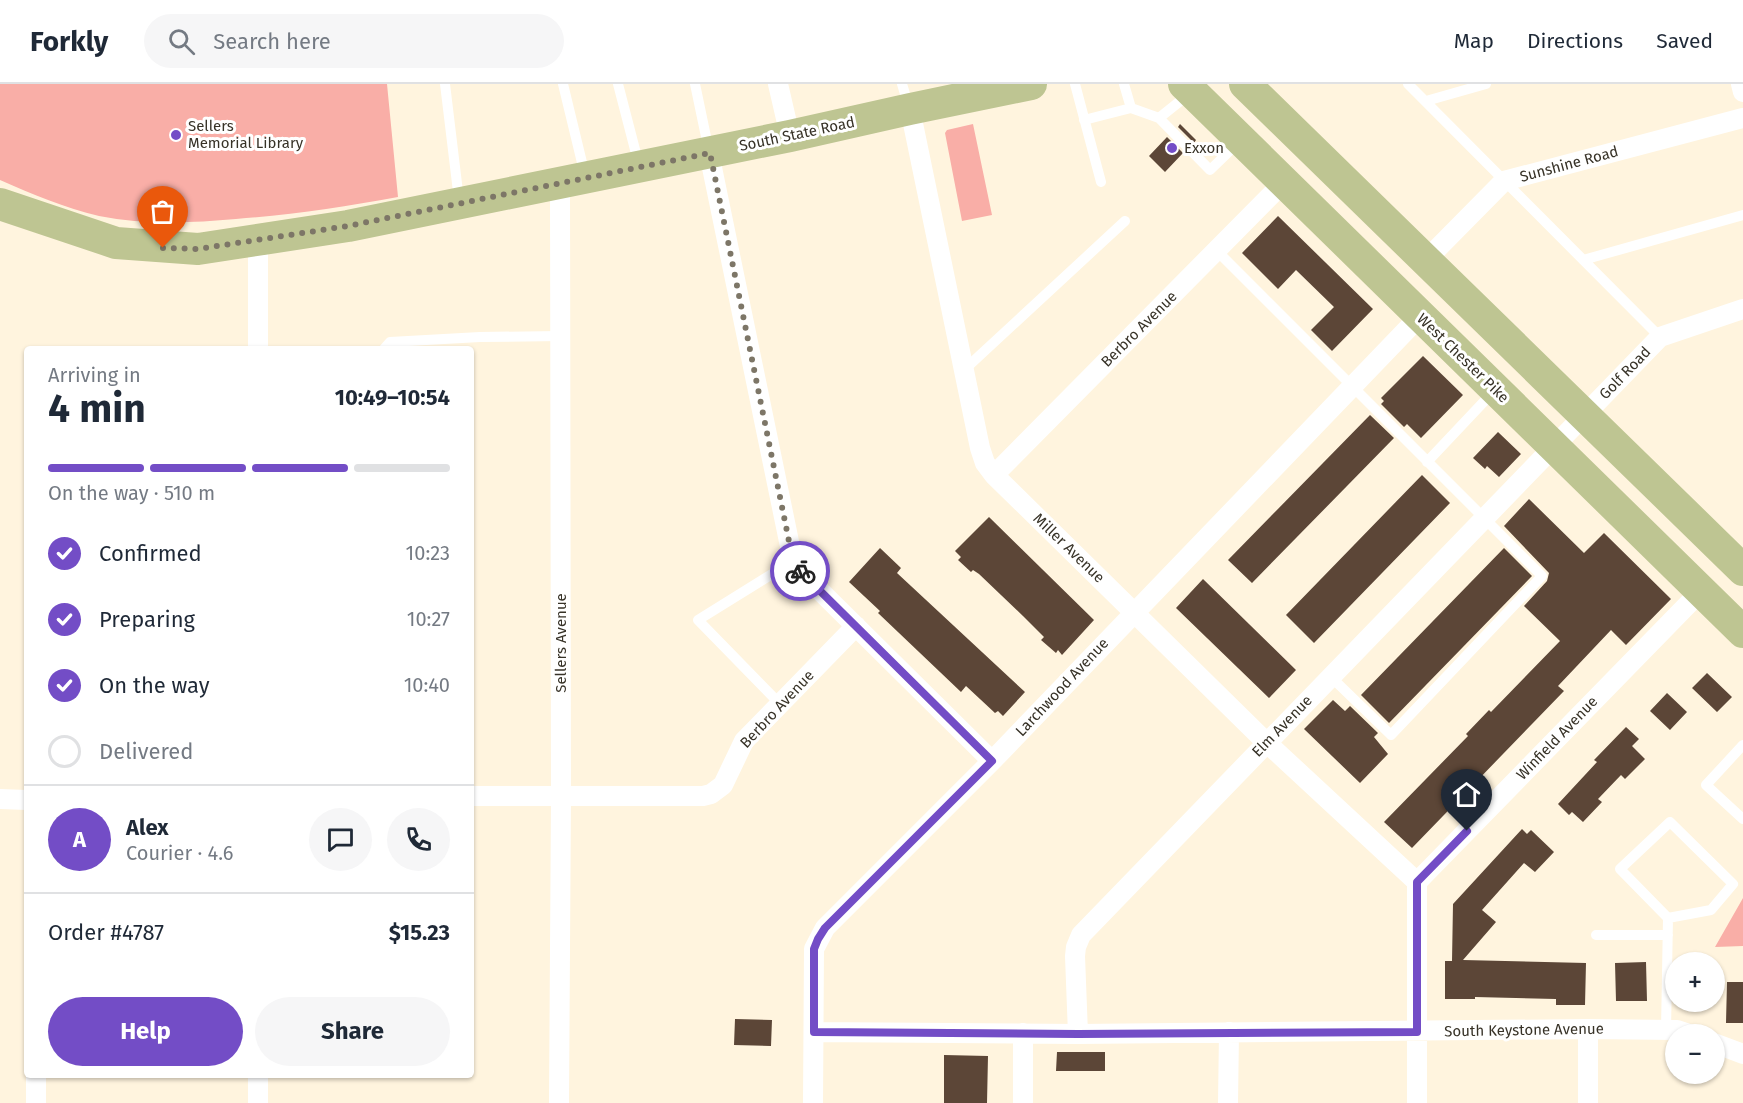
<!DOCTYPE html>
<meta charset="utf-8">
<style>
:root{--surface:#fff;--page:#f6f6f7;--text:#1f2937;--muted:#747a83;--line:#e0e1e3;--accent:#734dc6}
body{margin:0;font-family:"Fira Sans",sans-serif;background:var(--page);color:var(--text);height:100vh;display:flex;flex-direction:column;font-size:22px;white-space:nowrap}
*{box-sizing:border-box;margin:0}
p{font-size:20px;color:var(--muted)}
.icon{flex:none;width:33px;height:33px;fill:none;stroke:currentColor;stroke-width:2;stroke-linecap:round;stroke-linejoin:round}
.map{position:relative;flex:1;overflow:hidden}
.panel{position:absolute;left:24px;top:262px;width:450px;height:732px;display:flex;flex-direction:column;background:var(--surface);border-radius:6px;box-shadow:0 2px 4px #0004}
.panel>*{flex:none}
.tools{position:absolute;left:1665px;top:868px;display:grid;gap:12px}
.tools a{display:grid;place-items:center;width:60px;height:60px;border-radius:50%;background:var(--surface);box-shadow:0 2px 4px #0004;font-size:30px}
.pin{position:absolute;display:grid;place-items:center;width:51px;height:51px;color:#fff;margin:-62px -26px;border-radius:50% 50% 50% 0;rotate:-45deg;box-shadow:0 0 6px #0007}
.pin .icon{rotate:45deg}
.courier{position:absolute;display:grid;place-items:center;width:60px;height:60px;margin:-30px;border:4px solid #734dc6;border-radius:50%;background:#fff;color:#222;box-shadow:0 2px 8px #0007}
.overview em{font-style:normal;font-weight:700}
.overview div{display:flex;flex-direction:column-reverse}
.overview{display:flex;align-items:center;justify-content:space-between;height:102px;padding:0 24px}
h1{font-size:39px;font-weight:700;line-height:45px}
.bar{display:grid;grid-template-columns:repeat(4,1fr);gap:9px 6px;align-content:center;height:72px;padding:0 24px}
.bar i{height:8px;border-radius:4px;background:var(--line)}
.bar .active{background:var(--accent)}
.bar p{grid-column:span 4}
.line{display:flex;align-items:center;gap:15px;padding:0 24px;border-top:2px solid var(--line)}
.line div{flex:1}
.round{display:grid;place-items:center;flex:none;width:63px;height:63px;border-radius:32px;background:var(--page)}
ol{padding:0 24px;list-style:none}
li{display:flex;align-items:center;gap:18px;height:66px}
li p{margin-inline-start:auto}
li .icon{padding:6px;border-radius:50%;background:var(--accent);color:#fff;stroke-width:4}
li:last-child{color:var(--muted)}
li i{width:33px;height:33px;border:3px solid var(--line);border-radius:50%}
.button{display:flex;gap:12px;margin-top:auto;padding:12px 24px}
.button a{flex:1;height:69px;border-radius:36px;background:var(--accent);color:#fff;font-size:24px;font-weight:700;line-height:69px;text-align:center}
.button a+a{background:var(--page);color:var(--text)}
header{display:flex;align-items:center;gap:36px;box-sizing:border-box;height:84px;padding:0 30px;background:var(--surface);border-bottom:2px solid var(--line)}
header strong{font-size:28px}
nav{display:flex;gap:33px;margin-inline-start:auto;font-size:21px}
.search{width:420px;height:54px;background:var(--page);display:flex;align-items:center;gap:15px;box-sizing:border-box;padding:0 21px;border-radius:33px;color:var(--muted);font-size:22px}
.map>svg:first-child{display:block}
.green{fill:#f9aea7}
.building{fill:#5c4637}
.lines{fill:none;stroke-linecap:round;stroke-linejoin:round}
.lane{stroke:#fff;stroke-width:10}
.street{stroke:#fff;stroke-width:20}
.primary{stroke:#bec592;stroke-width:32}
.done{stroke:#7d7667;stroke-width:6;stroke-dasharray:0 10.8}
.route{stroke:#734dc6;stroke-width:8}
.poi-dot{fill:#734dc6;stroke:#fff;stroke-width:2}
.labels{text-anchor:middle;dominant-baseline:central;stroke-width:6;stroke-linejoin:round;paint-order:stroke}
.poi-label{font-size:15px;fill:#373227;stroke:#fff;text-anchor:start}
.street-label{font-size:15px;fill:#373227;stroke:#fff}
</style>
<header>
<strong>Forkly</strong>
<div class="search"><svg class="icon" aria-label="search" viewBox="0 0 24 24"><circle cx="10" cy="10" r="6"/><path d="M15 15l6 6"/></svg>Search here</div>
<nav><a>Map</a><a>Directions</a><a>Saved</a></nav>
</header>
<div class="map">
<svg width="1743" height="1019" viewBox="0 0 1743 1019">
<rect width="100%" height="100%" fill="#fff4de"/>
<path class="green" d="M 0,0 L 387,0 L 398,113 C 344,123 291,131 236,135 C 191,139 144,141 99,132 C 65,124 32,110 0,96 Z
M 973,40 L 992,131 L 962,137 L 945,49 L 947,46 Z
M 1743,814 L 1743,862 L 1715,863 Z"/>
<path class="building" d="M 1180,40 L 1196,56 L 1194,59 L 1178,43 Z
M 1167,53 L 1183,69 L 1165,88 L 1149,72 Z
M 1278,132 L 1373,225 L 1332,267 L 1311,246 L 1334,223 L 1296,186 L 1278,205 L 1242,169 Z
M 1423,272 L 1463,311 L 1421,354 L 1407,340 L 1404,343 L 1381,320 L 1384,317 L 1381,314 Z
M 1370,331 L 1394,354 L 1252,499 L 1228,476 Z
M 1498,348 L 1521,370 L 1499,393 L 1487,382 L 1485,385 L 1473,374 Z
M 1422,391 L 1450,419 L 1314,559 L 1286,531 Z
M 1529,415 L 1584,469 L 1604,449 L 1671,515 L 1626,561 L 1611,546 L 1558,602 L 1564,607 L 1412,764 L 1384,738 L 1468,652 L 1466,650 L 1489,626 L 1491,628 L 1560,557 L 1524,522 L 1547,497 L 1549,489 L 1504,442 Z
M 989,433 L 1094,536 L 1062,571 L 1058,566 L 1056,569 L 1041,556 L 1044,553 L 1023,532 L 979,490 L 973,486 L 971,488 L 958,476 L 961,473 L 955,467 Z
M 880,464 L 901,484 L 897,489 L 1025,608 L 1003,632 L 998,627 L 995,629 L 966,602 L 961,608 L 878,529 L 880,527 L 849,498 Z
M 1504,464 L 1532,492 L 1389,639 L 1361,611 Z
M 1203,495 L 1296,586 L 1269,614 L 1176,524 Z
M 1707,589 L 1732,613 L 1717,628 L 1692,604 Z
M 1667,609 L 1687,628 L 1670,646 L 1650,627 Z
M 1333,616 L 1345,627 L 1350,622 L 1378,649 L 1374,653 L 1388,670 L 1360,699 L 1304,645 Z
M 1626,643 L 1639,655 L 1632,662 L 1645,675 L 1625,695 L 1621,691 L 1598,715 L 1602,718 L 1583,738 L 1572,728 L 1569,731 L 1558,720 L 1597,678 L 1594,676 Z
M 1522,745 L 1527,750 L 1531,746 L 1554,768 L 1535,788 L 1524,779 L 1482,826 L 1496,838 L 1463,876 L 1586,879 L 1585,921 L 1556,921 L 1556,915 L 1475,913 L 1475,915 L 1445,915 L 1445,877 L 1452,877 L 1453,820 Z
M 1646,878 L 1647,917 L 1616,917 L 1615,879 Z
M 1727,898 L 1743,898 L 1743,939 L 1726,939 Z
M 735,935 L 772,936 L 771,962 L 734,961 Z
M 1057,968 L 1105,968 L 1105,987 L 1056,987 Z
M 944,971 L 988,972 L 987,1019 L 944,1019 Z"/>
<g class="lines">
<path class="lane" d="M 445,0 L 459,116
M 563,0 L 585,91
M 618,0 L 639,81
M 695,0 L 709,67
M 902,0 L 909,23
M 1075,0 L 1101,98
M 1124,0 L 1131,24
M 1408,0 L 1660,253
M 1426,17 L 1486,0
M 1159,34 L 1210,86 L 1239,58
M 1084,36 L 1131,24 L 1159,34 L 1189,10
M 1217,167 L 1542,492 L 1391,651 L 1330,592
M 1583,176 L 1743,131
M 383,266 L 390,258 L 480,253 L 560,252
M 964,286 L 1125,137
M 1427,378 L 1493,308
M 780,620 L 698,536 L 793,477
M 1743,661 L 1706,701 L 1743,735
M 1596,851 L 1668,851
M 1666,946 L 1668,834 L 1711,826 L 1733,800 L 1670,738 L 1620,785 L 1668,834"/>
<path class="street" d="M 778,0 L 790,52
M 1741,0 L 1743,8
M 910,25 L 980,364 L 985,379 L 994,391 L 1266,658 L 1417,798
M 709,69 L 793,477 L 800,487 L 992,677
M 1426,176 L 1504,97 L 1743,34
M 258,266 L 258,157
M 994,391 L 1284,98
M 471,712 L 703,712 L 711,710 L 723,701 L 744,657 L 856,542
M 0,715 L 27,716
M 1588,945 L 1588,1019
M 814,948 L 1078,950 L 1588,945 L 1677,946 L 1692,951
M 1078,950 L 1075,872 L 1076,863 L 1081,851 L 1660,253 L 1743,225
M 1714,959 L 1743,970
M 258,992 L 258,1019
M 36,1019 L 36,992
M 559,1019 L 561,713 L 560,100
M 813,1019 L 814,865 L 825,844 L 992,677 L 1420,232
M 1023,1019 L 1023,949
M 1228,1019 L 1229,948
M 1417,1019 L 1417,798 L 1701,507"/>
<path class="primary" d="M 1184,0 L 1743,548
M 1245,0 L 1743,486
M 0,120 L 116,159 L 198,165 L 348,142 L 790,52 L 910,25 L 1031,0"/>
</g>
<g class="lines">
<path class="done" d="M 163,164 L 198,165 L 348,142 L 710,69 L 793,477 L 800,487"/>
<path class="route" d="M 800,487 L 992,677 L 825,844 L 818,855 L 814,865 L 814,948 L 1078,950 L 1417,948 L 1417,798 L 1467,747"/>
</g>
<g class="poi-dot">
<circle cx="176" cy="51" r="6"/>
<circle cx="1172" cy="64" r="6"/>
</g>
<g class="labels">
<g class="poi-label">
<text x="188" y="42">Sellers<tspan x="188" dy="17">Memorial Library</tspan></text>
<text x="1184" y="64">Exxon</text>
</g>
<g class="street-label">
<text transform="translate(797 50) rotate(-12)">South State Road</text>
<text transform="translate(1569 80) rotate(-15)">Sunshine Road</text>
<text transform="translate(1139 245) rotate(-45)">Berbro Avenue</text>
<text transform="translate(1463 274) rotate(44)">West Chester Pike</text>
<text transform="translate(1625 289) rotate(-46)">Golf Road</text>
<text transform="translate(1069 464) rotate(44)">Miller Avenue</text>
<text transform="translate(561 559) rotate(-90)">Sellers Avenue</text>
<text transform="translate(1062 603) rotate(-47)">Larchwood Avenue</text>
<text transform="translate(777 625) rotate(-47)">Berbro Avenue</text>
<text transform="translate(1282 642) rotate(-46)">Elm Avenue</text>
<text transform="translate(1557 654) rotate(-46)">Winfield Avenue</text>
<text transform="translate(1524 946) rotate(-1)">South Keystone Avenue</text>
</g>
</g>
</svg>
<div class="tools">
<a>+</a>
<a>−</a>
</div>
<div class="pin" style="left:163px;top:164px;background:#ea580c"><svg class="icon" aria-label="bag" viewBox="0 0 24 24"><path d="M5 8h14l-1 12H6zM9 8a3 3 0 0 1 6 0"/></svg></div>
<div class="pin" style="left:1467px;top:747px;background:#1f2937"><svg class="icon" aria-label="home" viewBox="0 0 24 24"><path d="M3 11l9-7 9 7M6 9v11h12V9"/></svg></div>
<div class="courier" style="left:800px;top:487px"><svg class="icon" aria-label="bike" viewBox="0 0 24 24"><circle cx="6" cy="16" r="4"/><circle cx="18" cy="16" r="4"/><path d="M6 16l4-8h5l3 8M10 8l3 8H6M13 5h3"/></svg></div>
<section class="panel">
<div class="overview"><div><h1>4 min</h1><p>Arriving in</p></div><em>10:49–10:54</em></div>
<div class="bar"><i class="active"></i><i class="active"></i><i class="active"></i><i></i><p>On the way · 510 m</p></div>
<ol>
<li><svg class="icon" aria-label="check" viewBox="0 0 24 24"><path d="M5 12l5 5 9-10"/></svg>Confirmed<p>10:23</p></li>
<li><svg class="icon" aria-label="check" viewBox="0 0 24 24"><path d="M5 12l5 5 9-10"/></svg>Preparing<p>10:27</p></li>
<li><svg class="icon" aria-label="check" viewBox="0 0 24 24"><path d="M5 12l5 5 9-10"/></svg>On the way<p>10:40</p></li>
<li><i></i>Delivered</li>
</ol>
<div class="line" style="height:108px"><b class="round" style="background:var(--accent);color:#fff">A</b><div><b>Alex</b><p>Courier · 4.6</p></div><a class="round"><svg class="icon" aria-label="chat" viewBox="0 0 24 24"><path d="M4 5h16v11H9l-5 4z"/></svg></a><a class="round"><svg class="icon" aria-label="phone" viewBox="0 0 24 24"><path d="M5 4h4l2 5-3 2q2 4 5 5l2-3 5 2v4C11 20 4 13 5 4z"/></svg></a></div>
<div class="line" style="height:78px"><div>Order #4787</div><b>$15.23</b></div>
<div class="button"><a>Help</a><a>Share</a></div>
</section>
</div>
